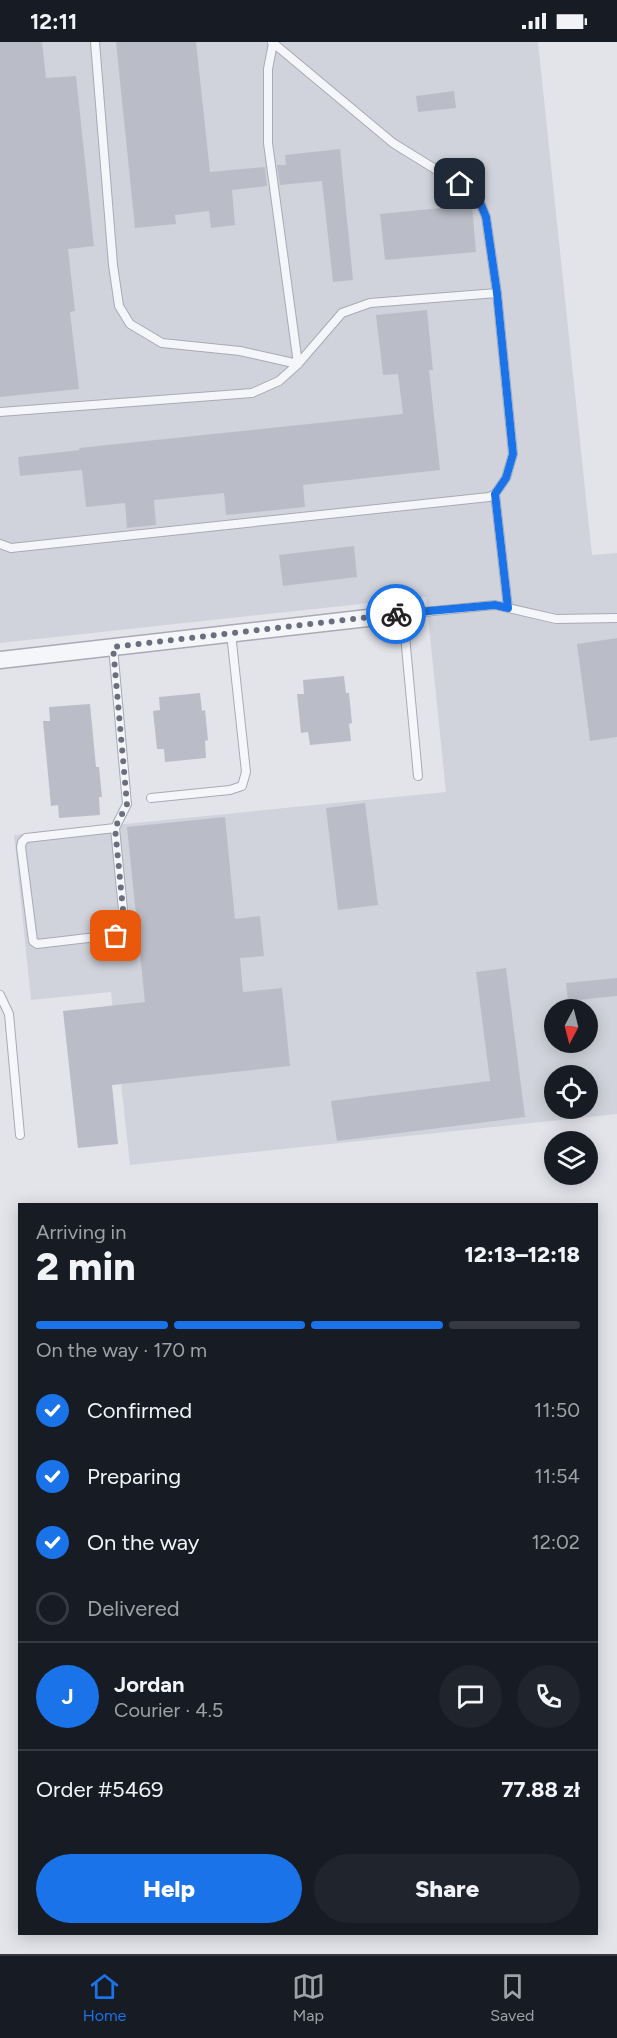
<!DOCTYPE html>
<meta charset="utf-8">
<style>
:root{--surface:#171b24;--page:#20242c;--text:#f1f3f6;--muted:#9ea1a6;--line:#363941;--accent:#1a73e8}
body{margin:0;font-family:Figtree,sans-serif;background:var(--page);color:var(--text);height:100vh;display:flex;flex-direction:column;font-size:22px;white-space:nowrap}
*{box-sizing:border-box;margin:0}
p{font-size:20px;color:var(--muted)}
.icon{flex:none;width:33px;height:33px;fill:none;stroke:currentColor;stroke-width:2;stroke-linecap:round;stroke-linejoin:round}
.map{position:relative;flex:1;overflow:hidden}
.side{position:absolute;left:18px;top:1161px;width:580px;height:732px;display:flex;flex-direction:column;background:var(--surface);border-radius:0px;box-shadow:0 3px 15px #0003}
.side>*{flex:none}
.needle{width:39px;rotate:187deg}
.tools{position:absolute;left:544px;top:957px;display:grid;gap:12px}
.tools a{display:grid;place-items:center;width:54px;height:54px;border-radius:50%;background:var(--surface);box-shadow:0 3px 15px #0003;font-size:30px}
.pin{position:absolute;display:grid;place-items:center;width:51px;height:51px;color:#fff;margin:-26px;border-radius:12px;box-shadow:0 3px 9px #0006}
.courier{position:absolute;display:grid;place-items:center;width:60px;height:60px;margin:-30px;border:4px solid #1a73e8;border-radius:50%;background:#fff;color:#222;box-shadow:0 2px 8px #0007}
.headline em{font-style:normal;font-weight:800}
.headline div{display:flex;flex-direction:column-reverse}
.headline{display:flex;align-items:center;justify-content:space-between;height:102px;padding:0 18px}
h1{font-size:39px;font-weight:800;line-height:45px}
.bar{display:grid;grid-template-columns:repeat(4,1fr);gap:9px 6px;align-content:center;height:72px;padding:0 18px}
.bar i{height:8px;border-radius:4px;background:var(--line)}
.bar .selected{background:var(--accent)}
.bar p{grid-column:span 4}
.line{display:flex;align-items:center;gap:15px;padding:0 18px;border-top:2px solid var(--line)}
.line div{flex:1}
.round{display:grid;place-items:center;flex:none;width:63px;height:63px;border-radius:32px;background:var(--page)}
ol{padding:0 18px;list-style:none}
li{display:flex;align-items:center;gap:18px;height:66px}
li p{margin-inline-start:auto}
li .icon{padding:6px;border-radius:50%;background:var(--accent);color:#fff;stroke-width:4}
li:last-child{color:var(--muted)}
li i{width:33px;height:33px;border:3px solid var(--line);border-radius:50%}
.cta{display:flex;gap:12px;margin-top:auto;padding:12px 18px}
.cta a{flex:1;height:69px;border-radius:36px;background:var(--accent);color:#fff;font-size:24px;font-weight:800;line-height:69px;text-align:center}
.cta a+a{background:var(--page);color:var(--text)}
.status{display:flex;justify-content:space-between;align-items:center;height:42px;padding:0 30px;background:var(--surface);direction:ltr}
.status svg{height:16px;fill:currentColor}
.tab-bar{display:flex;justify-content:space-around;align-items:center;height:84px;border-top:2px solid var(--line);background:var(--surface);font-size:16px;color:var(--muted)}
.tab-bar a{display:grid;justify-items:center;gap:3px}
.tab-bar .selected{color:var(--accent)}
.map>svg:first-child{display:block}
.built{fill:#d1d3dc;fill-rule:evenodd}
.building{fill:#babdc7}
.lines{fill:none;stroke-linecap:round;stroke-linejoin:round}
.service-casing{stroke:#a8aab4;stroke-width:10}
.minor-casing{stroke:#a8aab4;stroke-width:19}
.service{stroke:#f5f6f9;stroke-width:8}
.minor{stroke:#f5f6f9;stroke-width:16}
.done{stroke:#6b6f7d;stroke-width:6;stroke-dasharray:0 10.8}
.route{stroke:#1a73e8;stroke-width:8}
</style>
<div class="status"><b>12:11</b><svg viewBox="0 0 49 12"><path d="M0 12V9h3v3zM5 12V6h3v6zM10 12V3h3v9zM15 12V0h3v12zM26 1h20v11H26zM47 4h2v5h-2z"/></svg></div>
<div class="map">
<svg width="617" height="1912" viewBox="0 0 617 1912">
<rect width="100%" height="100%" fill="#e3e4ea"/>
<path class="built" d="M 0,0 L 538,0 L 592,513 L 617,511 L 617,1072 L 130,1123 L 111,950 L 31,958 L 14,793 L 446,750 L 426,555 L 0,601 ZM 555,968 L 588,968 L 588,1000 L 555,1000 ZM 555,1034 L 588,1034 L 588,1066 L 555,1066 Z"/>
<path class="building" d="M 0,0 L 42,0 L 46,36 L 76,34 L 94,204 L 68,207 L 75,269 L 70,270 L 79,347 L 0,355 Z
M 116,0 L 196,0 L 210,130 L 265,125 L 267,144 L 232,148 L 235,183 L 211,186 L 209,169 L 175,173 L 176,182 L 135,186 Z
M 454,49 L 456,66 L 418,70 L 416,54 Z
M 340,107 L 353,238 L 333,240 L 322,139 L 280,143 L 277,123 L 286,123 L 285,113 Z
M 472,163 L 476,210 L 385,218 L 380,172 Z
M 427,268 L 433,328 L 429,328 L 440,428 L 303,443 L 305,465 L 226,473 L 224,451 L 154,458 L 156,483 L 127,486 L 125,461 L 86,465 L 82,428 L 20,434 L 18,415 L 80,408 L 79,406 L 403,372 L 398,332 L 383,333 L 376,273 Z
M 354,504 L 357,535 L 283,544 L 279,513 Z
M 617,596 L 617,695 L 590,699 L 577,602 Z
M 344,634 L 346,651 L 349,651 L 352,681 L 349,682 L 351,699 L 310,703 L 308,690 L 301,691 L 297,652 L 304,652 L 303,638 Z
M 200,651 L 202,669 L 205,668 L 208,698 L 205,699 L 206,716 L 165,720 L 164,707 L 157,707 L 153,669 L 160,668 L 159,655 Z
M 90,662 L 96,725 L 99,725 L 102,755 L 99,755 L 100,773 L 59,776 L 58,763 L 51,764 L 43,679 L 50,679 L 49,665 Z
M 365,761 L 378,863 L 338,868 L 326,766 Z
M 225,775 L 235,877 L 260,874 L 264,914 L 240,916 L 243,950 L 282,946 L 290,1024 L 112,1043 L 118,1102 L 78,1106 L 63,969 L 145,960 L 127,785 Z
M 506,926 L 525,1075 L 337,1099 L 331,1059 L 490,1039 L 476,930 Z
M 617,936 L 617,954 L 568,959 L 566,941 Z"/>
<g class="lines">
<defs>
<path id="service" d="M 95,0 L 113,223 L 119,264 L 130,282 L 162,301 L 240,309 L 298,322 L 268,101 L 268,27 L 273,1
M 0,370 L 252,351 L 279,339 L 298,322 L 342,271 L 370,261 L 497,251
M 495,452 L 508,566
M 0,502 L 11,506 L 489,455 L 495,452 L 506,436 L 513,412 L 497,251 L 486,175 L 477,153 L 393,101 L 272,0
M 113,605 L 127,762 L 115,786 L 26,796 L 22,800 L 21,805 L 33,899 L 37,902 L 122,892 L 125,888 L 115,786
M 418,734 L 403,572 L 495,563 L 556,577 L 617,576
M 151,756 L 230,748 L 242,744 L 246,730 L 231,591
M 0,953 L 9,972 L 20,1093"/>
<path id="minor" d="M 0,618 L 403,572"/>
</defs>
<use href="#service" class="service-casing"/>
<use href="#minor" class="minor-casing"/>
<use href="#service" class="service"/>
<use href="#minor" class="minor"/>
</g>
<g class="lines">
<path class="done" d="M 116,894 L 122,892 L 125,888 L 115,786 L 127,762 L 113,605 L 396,572"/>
<path class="route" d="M 396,572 L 495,563 L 508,566 L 495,452 L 506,436 L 513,412 L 497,251 L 486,175 L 477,153 L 460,142"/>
</g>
</svg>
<div class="tools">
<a><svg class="needle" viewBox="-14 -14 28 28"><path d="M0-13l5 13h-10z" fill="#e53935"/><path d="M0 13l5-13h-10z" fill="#9ea1a6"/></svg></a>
<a><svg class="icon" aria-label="locate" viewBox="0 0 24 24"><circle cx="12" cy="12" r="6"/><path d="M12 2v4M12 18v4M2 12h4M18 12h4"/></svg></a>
<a><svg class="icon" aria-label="layers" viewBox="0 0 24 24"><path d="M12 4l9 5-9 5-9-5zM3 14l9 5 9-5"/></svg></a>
</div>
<div class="pin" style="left:116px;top:894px;background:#ea580c"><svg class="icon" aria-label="bag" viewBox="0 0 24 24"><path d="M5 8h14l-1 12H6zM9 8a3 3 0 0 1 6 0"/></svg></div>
<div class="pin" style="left:460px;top:142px;background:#1f2937"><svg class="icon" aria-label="home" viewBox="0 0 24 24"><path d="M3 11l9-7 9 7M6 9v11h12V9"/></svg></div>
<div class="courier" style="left:396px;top:572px"><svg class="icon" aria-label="bike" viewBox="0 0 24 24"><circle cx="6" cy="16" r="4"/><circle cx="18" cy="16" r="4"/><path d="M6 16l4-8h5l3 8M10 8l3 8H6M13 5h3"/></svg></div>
<section class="side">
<div class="headline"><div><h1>2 min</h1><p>Arriving in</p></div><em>12:13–12:18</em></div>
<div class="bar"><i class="selected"></i><i class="selected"></i><i class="selected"></i><i></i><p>On the way · 170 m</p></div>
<ol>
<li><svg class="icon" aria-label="check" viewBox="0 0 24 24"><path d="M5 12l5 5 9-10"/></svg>Confirmed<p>11:50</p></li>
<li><svg class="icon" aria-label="check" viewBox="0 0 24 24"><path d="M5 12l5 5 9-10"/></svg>Preparing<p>11:54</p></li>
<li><svg class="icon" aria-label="check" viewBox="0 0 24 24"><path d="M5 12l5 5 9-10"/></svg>On the way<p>12:02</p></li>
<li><i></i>Delivered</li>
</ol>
<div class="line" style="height:108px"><b class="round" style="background:var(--accent);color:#fff">J</b><div><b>Jordan</b><p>Courier · 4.5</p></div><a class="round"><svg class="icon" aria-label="chat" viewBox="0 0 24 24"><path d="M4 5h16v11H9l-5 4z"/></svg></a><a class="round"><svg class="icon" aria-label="phone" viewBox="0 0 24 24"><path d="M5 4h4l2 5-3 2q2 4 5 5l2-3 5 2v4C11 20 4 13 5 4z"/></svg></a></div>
<div class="line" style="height:78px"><div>Order #5469</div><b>77.88 zł</b></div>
<div class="cta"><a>Help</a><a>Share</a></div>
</section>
</div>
<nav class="tab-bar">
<a class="selected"><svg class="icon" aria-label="home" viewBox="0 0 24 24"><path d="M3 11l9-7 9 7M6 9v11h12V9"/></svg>Home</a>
<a><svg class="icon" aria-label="map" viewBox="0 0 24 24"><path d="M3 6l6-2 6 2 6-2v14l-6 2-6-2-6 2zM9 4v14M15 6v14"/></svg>Map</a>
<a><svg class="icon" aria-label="saved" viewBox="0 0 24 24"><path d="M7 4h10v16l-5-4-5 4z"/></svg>Saved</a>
</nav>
